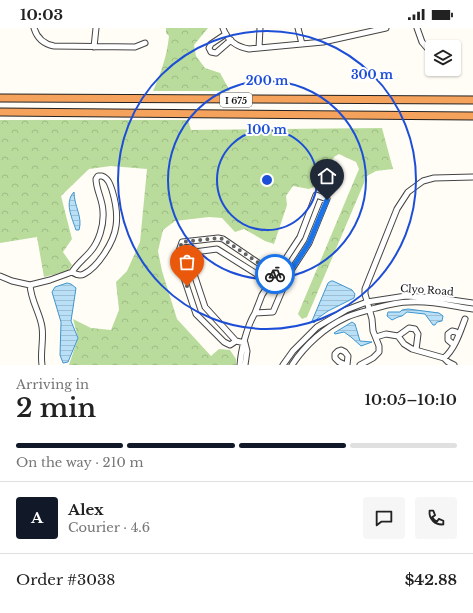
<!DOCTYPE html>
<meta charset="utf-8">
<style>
:root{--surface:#fff;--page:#f6f6f6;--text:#222;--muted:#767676;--line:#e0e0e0;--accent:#111827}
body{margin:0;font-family:"Libre Baskerville",serif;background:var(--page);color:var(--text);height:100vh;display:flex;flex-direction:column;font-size:15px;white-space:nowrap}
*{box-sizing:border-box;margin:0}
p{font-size:13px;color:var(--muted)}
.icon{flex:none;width:22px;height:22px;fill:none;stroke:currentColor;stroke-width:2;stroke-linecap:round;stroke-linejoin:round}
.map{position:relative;height:337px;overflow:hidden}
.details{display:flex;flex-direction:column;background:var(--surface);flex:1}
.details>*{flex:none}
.tools{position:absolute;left:425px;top:12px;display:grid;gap:8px}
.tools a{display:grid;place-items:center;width:36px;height:36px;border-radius:4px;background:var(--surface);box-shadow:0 1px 3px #0004;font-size:20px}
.pin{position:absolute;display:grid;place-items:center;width:34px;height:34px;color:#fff;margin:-41px -17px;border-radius:50% 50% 50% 0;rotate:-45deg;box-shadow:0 0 4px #0007}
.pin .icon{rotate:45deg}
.courier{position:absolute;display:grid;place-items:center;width:40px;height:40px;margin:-20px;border:3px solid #1a73e8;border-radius:50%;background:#fff;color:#222;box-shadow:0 1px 5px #0007}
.summary em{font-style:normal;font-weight:600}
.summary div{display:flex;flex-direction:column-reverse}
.summary{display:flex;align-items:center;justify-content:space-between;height:68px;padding:0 16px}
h1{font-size:26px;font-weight:600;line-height:30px}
.bar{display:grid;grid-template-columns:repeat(4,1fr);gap:6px 4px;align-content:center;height:48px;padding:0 16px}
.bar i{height:5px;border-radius:3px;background:var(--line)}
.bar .on{background:var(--accent)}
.bar p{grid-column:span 4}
.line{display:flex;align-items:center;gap:10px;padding:0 16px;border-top:1px solid var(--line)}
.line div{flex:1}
.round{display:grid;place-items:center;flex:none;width:42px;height:42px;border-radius:4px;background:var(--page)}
.status{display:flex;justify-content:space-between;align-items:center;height:28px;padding:0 20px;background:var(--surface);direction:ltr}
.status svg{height:11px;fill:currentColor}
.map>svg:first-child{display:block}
.forest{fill:url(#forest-crowns)}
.water{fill:url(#water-rules);stroke:#3f96cf}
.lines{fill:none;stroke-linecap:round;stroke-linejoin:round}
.minor-casing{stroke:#444;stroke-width:7}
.highway-casing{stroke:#222;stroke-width:9}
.minor{stroke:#fff;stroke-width:5}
.highway{stroke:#f5a25d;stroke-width:7}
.done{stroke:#646461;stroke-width:4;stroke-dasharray:0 7.2}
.route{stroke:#1a73e8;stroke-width:5}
.ring{fill:none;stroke:#1d4ed8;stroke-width:2}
.labels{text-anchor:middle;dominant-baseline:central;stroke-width:4;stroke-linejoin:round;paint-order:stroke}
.shield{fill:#fff;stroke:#585858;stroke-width:1}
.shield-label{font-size:9px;font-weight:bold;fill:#111}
.street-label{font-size:10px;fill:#111;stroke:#fff}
.centre{fill:#1d4ed8;stroke:#fff;stroke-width:2}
.ring-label{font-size:12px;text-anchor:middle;font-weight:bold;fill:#1d4ed8;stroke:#fff;stroke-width:4;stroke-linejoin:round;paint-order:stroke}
</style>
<div class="status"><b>10:03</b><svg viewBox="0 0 49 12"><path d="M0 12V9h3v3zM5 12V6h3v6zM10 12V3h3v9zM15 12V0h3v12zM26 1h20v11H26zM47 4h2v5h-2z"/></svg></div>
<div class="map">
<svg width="473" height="337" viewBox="0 0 473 337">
<defs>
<pattern id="forest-crowns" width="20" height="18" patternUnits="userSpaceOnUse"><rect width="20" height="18" fill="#b9dc9c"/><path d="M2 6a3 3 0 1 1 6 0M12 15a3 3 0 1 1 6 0" fill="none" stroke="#9ebc85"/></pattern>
<pattern id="water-rules" width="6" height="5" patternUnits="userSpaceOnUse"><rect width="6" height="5" fill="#b9e0f7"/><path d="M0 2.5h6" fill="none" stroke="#9ebfd3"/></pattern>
</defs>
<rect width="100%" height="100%" fill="#fffdf5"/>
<path class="forest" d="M 166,0 L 208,0 L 194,17 L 196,28 L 205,40 L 220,45 L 230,63 L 153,63 C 161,45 167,28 169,8 L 166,5 Z
M 0,92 L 188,92 L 191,102 L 382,100 L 393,141 L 376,143 L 367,148 L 307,289 L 302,291 L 298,286 L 359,141 L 356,134 L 339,126 L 334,129 L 328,145 L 330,151 L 328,154 L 309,161 L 293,158 L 286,168 L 287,177 L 274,216 L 265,213 L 244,201 L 235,204 L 222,190 L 209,189 L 175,193 L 163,202 L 158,223 L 162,243 L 177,291 L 211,328 L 219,321 L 230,322 L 236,331 L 236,337 L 69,337 L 78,310 L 73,291 L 91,300 L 111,302 L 119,282 L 116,254 L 127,243 L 140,214 L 147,141 L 111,138 L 89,141 L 61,168 L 72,211 L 63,224 L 72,237 L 68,243 L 44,249 L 37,209 L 0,215 Z"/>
<path class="water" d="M 74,164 C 74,178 83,189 79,202 L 76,202 C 72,190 64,174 74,164 Z
M 331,253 L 333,253 L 352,262 L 355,266 L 354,270 L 328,283 L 318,290 L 314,295 L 312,293 L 328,255 Z
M 67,255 L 71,256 L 76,260 L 71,293 L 78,310 L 68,334 L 63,335 L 60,327 L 61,294 L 52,264 L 55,259 Z
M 408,281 L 439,285 L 443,288 L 442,293 L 437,294 L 435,297 L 433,297 L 425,286 L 407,284 L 402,288 L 398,289 L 392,292 L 387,288 L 388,284 L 400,284 L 402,282 Z
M 352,294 L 355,296 L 360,313 L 372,314 L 361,318 L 351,309 L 344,304 L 335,306 L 334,305 Z"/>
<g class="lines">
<defs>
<path id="minor" d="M 34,0 C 37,10 43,16 54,18 L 135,19 L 145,15
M 223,0 C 227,12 237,19 249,21 L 323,14 L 386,0
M 298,0 L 302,16
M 417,0 L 422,14 L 428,21
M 226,6 L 211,16 L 209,20 L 211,24 L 216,25 L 231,12
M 94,19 L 96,0
M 259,20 L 260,0
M 0,248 L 12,253 L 30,257 C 31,273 40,285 42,299 C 44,312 40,324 42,337
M 30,257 L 50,252 L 72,244 C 78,235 83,232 90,224 C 99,214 104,197 103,184 C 103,172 96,162 96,151 L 98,148 L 102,148 C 108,150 110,156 112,162 C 116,175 118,185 116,198 C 114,214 98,239 84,246 C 80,248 75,246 72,244
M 398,308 L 409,300 L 415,301 L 418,306 L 416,322
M 376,309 L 386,306 L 398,308 L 404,316 L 412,321 L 444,330 C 455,321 460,304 465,291
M 236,313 L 230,317 L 224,314 L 196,286 L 177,229 L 182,214 L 218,210 L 223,211 L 276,247 L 287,251
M 245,315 L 236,313 L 205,279 L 187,225 L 217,221 L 271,255
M 245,315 L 247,323 L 245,337
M 454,317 L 448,312 L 448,306 L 452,303 L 456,304 L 459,306
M 444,330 L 448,334 L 454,337
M 240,337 C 241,322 247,298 255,285 L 273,284 L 290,244 L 309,215 L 327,171 L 316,167 L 300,209 L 262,267 L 255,285
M 283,337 L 293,323 L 317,299 L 346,282 L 367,274 L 406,268 L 438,270 L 473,275
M 292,337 C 305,317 325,299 347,289 C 356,285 366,283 376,280 C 387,277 398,274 409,274 C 430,272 452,278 473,281
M 346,337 L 339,334 L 335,330 L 335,326 L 338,323 L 341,322 L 345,324 L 348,328 L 347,337
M 360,337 L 373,330 L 379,324 L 379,318 L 373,303 L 372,291 L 365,266 L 365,261 L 397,181 L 408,164 L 423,153 L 434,150 L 473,149"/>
<path id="highway" d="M 0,70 L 473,72
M 0,84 L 473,88"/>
</defs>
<use href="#minor" class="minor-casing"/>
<use href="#highway" class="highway-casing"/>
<use href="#minor" class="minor"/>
<use href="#highway" class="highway"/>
</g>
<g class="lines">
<path class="done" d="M 187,258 L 177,229 L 182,214 L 218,210 L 223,211 L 275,246"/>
<path class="route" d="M 275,246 L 287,251 L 290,244 L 309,215 L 327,172"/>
</g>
<g class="ring">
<circle cx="267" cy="152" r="50"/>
<circle cx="267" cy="152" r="99"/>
<circle cx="267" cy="152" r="149"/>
</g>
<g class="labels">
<rect class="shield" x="220" y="65" width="32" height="14" rx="3"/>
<g class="shield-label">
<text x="236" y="72">I 675</text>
</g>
<g class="street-label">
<text transform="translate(427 262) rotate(4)">Clyo Road</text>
</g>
</g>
<circle cx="267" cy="152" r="6" class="centre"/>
<g class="ring-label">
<text x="372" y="51">300 m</text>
<text x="267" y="57">200 m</text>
<text x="267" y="106">100 m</text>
</g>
</svg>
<div class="tools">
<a><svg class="icon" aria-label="layers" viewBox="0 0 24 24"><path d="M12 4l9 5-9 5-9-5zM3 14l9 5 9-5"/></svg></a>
</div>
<div class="pin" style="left:187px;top:258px;background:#ea580c"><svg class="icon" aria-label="bag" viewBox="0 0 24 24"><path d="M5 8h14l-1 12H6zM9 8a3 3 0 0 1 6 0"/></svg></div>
<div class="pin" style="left:327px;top:172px;background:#1f2937"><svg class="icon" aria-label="home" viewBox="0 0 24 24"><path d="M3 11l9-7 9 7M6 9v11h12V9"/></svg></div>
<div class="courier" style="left:275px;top:246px"><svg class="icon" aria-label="bike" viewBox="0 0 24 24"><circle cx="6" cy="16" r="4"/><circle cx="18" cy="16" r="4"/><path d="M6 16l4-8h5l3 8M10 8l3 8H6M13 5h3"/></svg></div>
</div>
<section class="details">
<div class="summary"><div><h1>2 min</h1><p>Arriving in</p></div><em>10:05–10:10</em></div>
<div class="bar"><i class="on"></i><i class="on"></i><i class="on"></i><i></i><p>On the way · 210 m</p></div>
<div class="line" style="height:72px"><b class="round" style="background:var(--accent);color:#fff">A</b><div><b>Alex</b><p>Courier · 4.6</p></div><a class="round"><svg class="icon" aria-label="chat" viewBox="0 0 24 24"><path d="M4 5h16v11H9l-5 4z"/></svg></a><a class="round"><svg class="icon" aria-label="phone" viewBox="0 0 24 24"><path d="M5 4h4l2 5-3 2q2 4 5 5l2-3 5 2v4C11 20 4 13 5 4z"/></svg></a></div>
<div class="line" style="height:52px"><div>Order #3038</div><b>$42.88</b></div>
</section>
